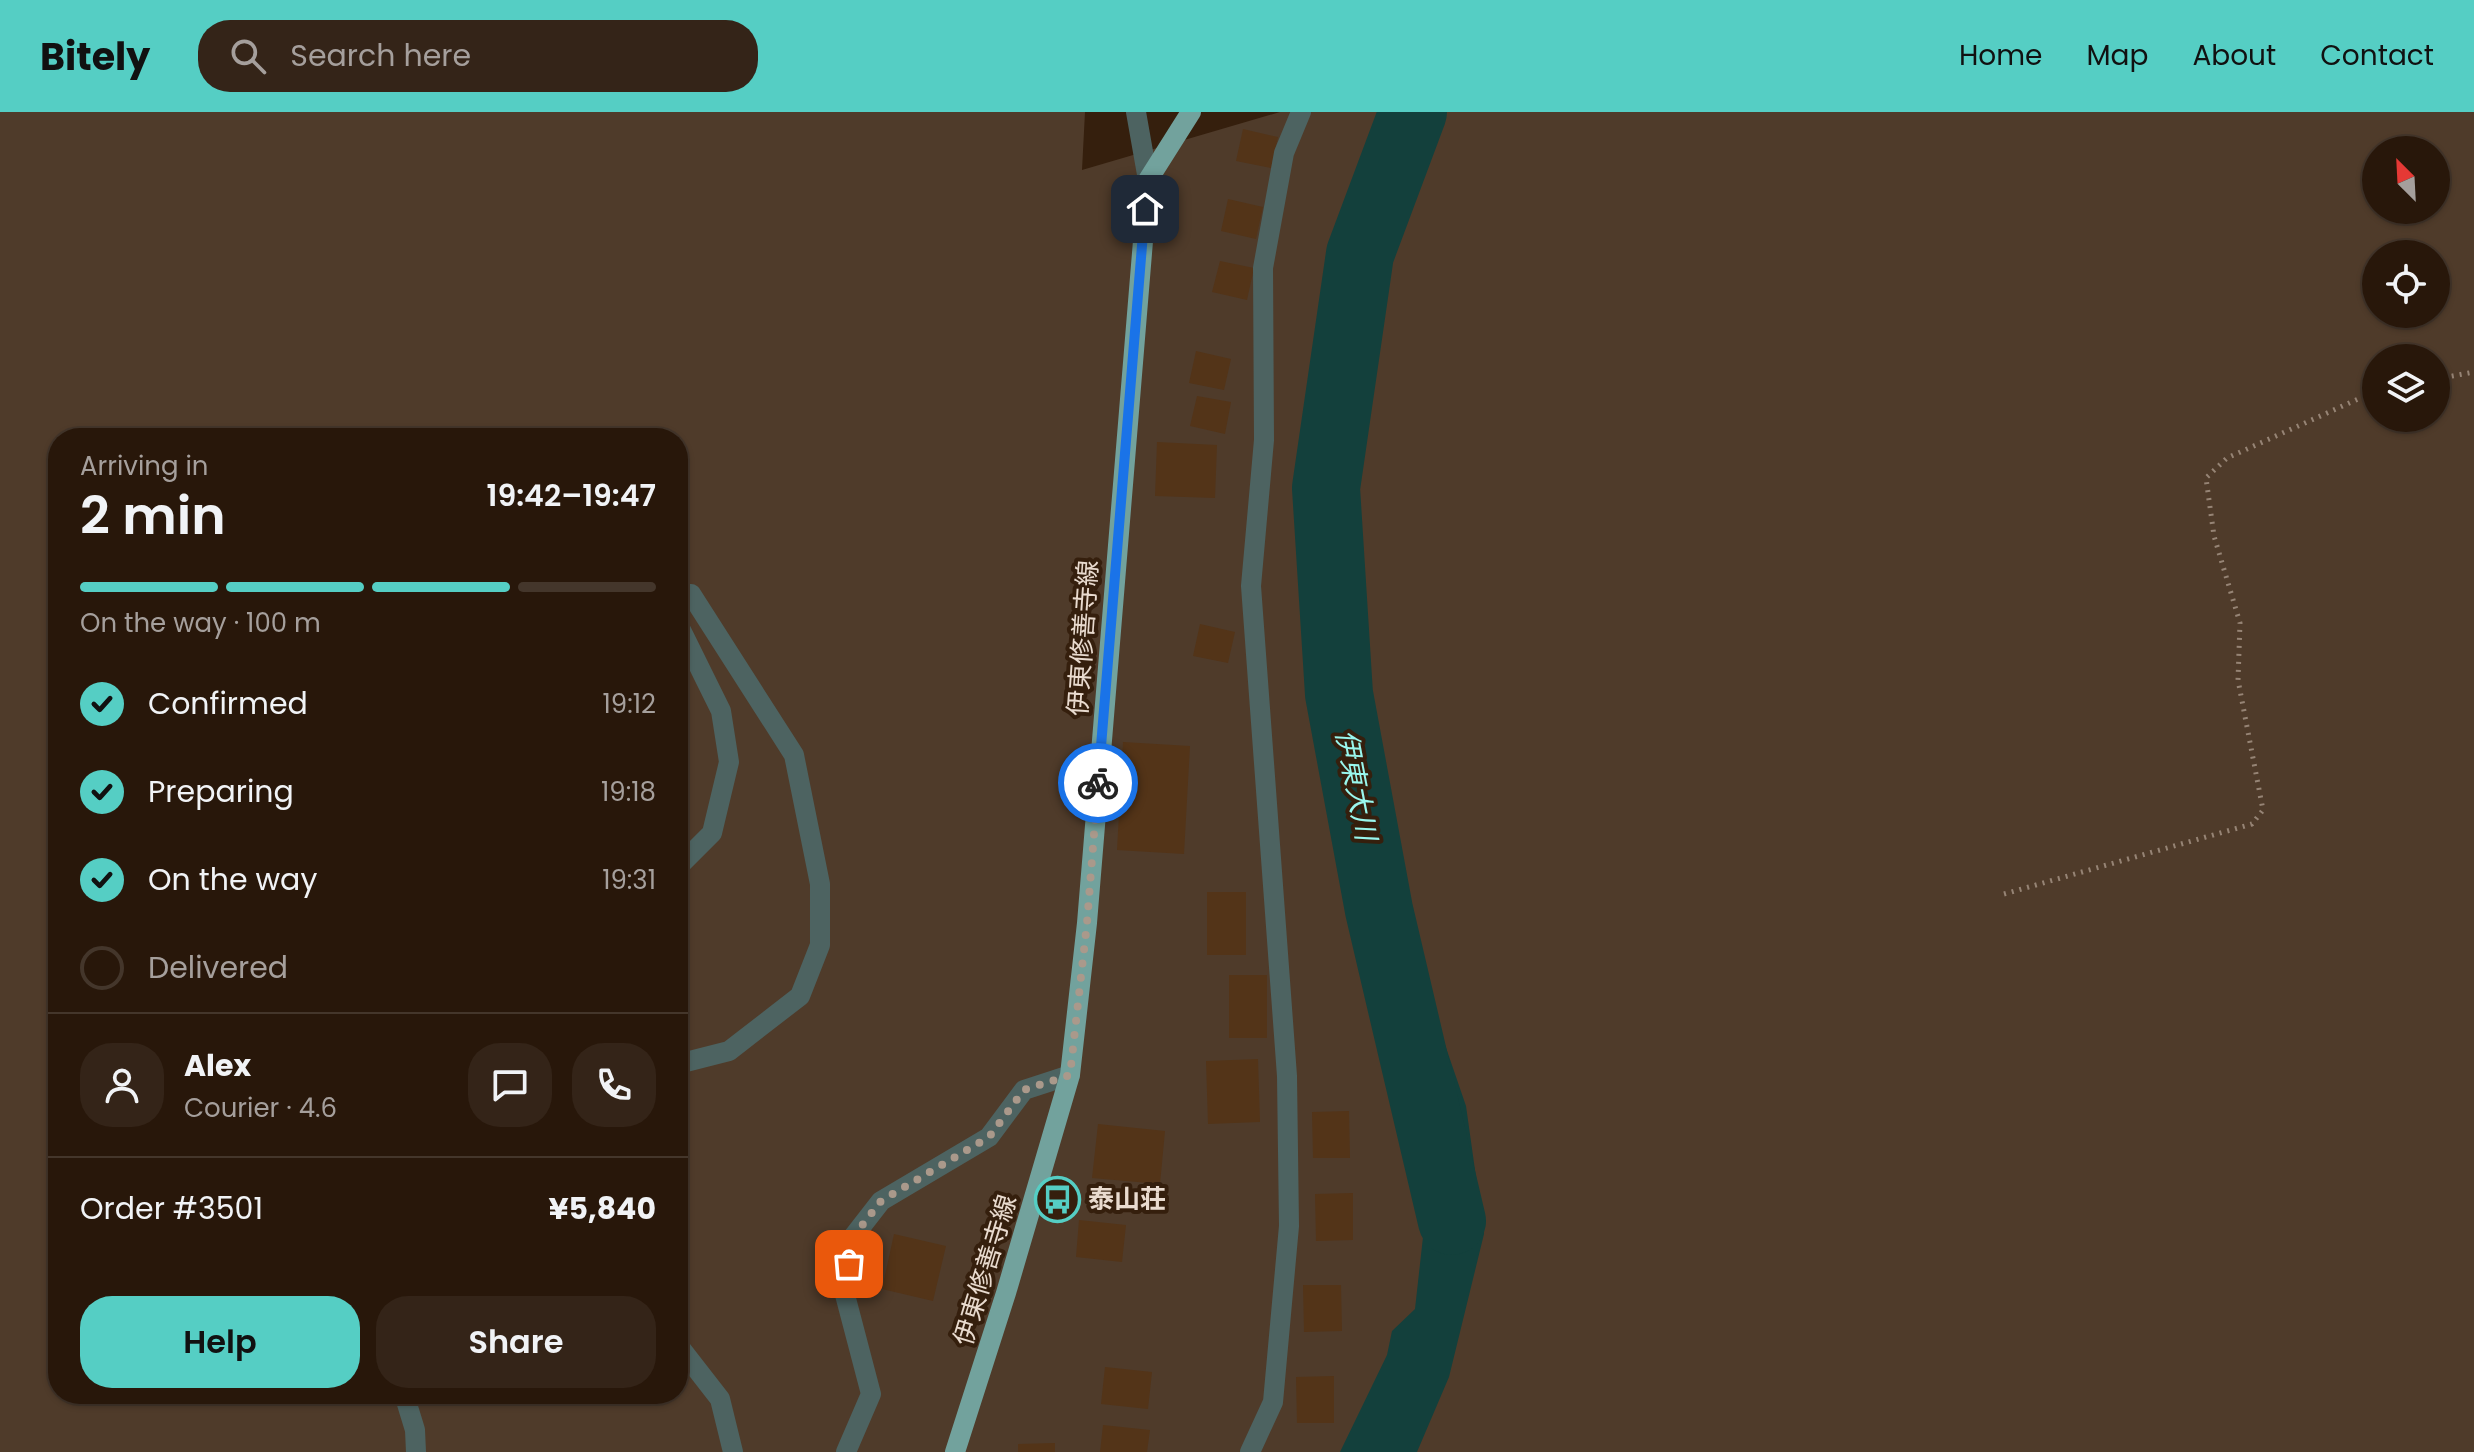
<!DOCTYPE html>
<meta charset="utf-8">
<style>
:root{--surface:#28170a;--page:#342418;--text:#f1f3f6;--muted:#a59f9c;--line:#44362b;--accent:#55cec4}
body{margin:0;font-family:Poppins,"Noto Sans JP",sans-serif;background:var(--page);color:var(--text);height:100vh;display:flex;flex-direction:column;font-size:30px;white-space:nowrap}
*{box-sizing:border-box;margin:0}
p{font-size:26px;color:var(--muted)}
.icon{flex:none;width:44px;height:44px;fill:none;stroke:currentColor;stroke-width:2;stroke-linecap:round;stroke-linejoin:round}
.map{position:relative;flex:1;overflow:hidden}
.side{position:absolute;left:48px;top:316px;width:640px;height:976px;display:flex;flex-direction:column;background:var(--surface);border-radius:32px;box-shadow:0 2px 6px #0004,0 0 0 2px var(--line)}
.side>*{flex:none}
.needle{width:52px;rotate:336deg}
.controls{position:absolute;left:2362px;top:24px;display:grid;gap:16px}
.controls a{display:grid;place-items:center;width:88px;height:88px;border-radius:50%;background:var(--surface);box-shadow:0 2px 6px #0004,0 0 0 2px var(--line);font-size:40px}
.pin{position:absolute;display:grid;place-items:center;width:68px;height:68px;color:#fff;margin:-34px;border-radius:16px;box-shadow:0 4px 12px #0006}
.courier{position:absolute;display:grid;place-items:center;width:80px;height:80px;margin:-40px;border:6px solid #1a73e8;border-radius:50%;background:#fff;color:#222;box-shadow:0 2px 10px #0007}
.headline em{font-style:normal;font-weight:600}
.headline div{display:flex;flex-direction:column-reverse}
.headline{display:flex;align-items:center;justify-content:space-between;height:136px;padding:0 32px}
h1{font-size:52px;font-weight:600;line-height:60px}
.bar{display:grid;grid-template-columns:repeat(4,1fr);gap:12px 8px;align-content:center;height:96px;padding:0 32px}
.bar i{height:10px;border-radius:6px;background:var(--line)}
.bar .current{background:var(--accent)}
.bar p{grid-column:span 4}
.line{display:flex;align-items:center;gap:20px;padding:0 32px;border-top:2px solid var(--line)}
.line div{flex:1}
.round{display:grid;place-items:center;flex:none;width:84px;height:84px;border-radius:32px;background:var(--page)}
ol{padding:0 32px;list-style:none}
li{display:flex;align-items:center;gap:24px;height:88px}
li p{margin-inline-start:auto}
li .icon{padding:8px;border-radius:50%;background:var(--accent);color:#111;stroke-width:4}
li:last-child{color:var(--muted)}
li i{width:44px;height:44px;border:4px solid var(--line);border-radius:50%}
.primary-button{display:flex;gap:16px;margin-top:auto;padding:16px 32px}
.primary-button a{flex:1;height:92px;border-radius:32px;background:var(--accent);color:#111;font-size:32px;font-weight:600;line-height:92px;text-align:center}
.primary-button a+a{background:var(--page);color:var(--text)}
header{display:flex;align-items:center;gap:48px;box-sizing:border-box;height:112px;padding:0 40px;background:var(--accent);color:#111}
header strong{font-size:38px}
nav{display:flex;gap:44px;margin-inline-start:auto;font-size:28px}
.search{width:560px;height:72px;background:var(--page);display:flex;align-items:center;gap:20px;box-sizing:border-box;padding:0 28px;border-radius:32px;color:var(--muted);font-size:30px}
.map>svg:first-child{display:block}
.green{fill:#4f3b2a;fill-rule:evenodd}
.water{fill:#13403c}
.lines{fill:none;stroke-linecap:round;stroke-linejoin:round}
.river{stroke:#13403c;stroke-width:68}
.building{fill:#533418}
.path{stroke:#968475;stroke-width:5;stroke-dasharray:2 6;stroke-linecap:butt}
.minor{stroke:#4d6361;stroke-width:20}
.primary{stroke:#72a29d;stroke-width:20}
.done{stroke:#aa998b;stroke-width:8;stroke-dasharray:0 14.4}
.route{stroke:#1a73e8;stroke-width:10}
.labels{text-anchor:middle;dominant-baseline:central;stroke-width:8;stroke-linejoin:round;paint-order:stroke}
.street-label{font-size:26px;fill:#e9dbcf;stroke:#351f0d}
.poi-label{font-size:26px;font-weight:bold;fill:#e9dbcf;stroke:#351f0d;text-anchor:start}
.water-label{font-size:28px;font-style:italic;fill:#99f7ee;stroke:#351f0d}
</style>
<header>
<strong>Bitely</strong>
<div class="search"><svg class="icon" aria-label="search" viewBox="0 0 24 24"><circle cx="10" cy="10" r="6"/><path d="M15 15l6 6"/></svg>Search here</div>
<nav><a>Home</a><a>Map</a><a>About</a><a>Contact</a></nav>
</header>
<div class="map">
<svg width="2474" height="1340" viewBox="0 0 2474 1340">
<rect width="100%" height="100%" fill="#351f0d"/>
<path class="green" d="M 0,0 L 1085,0 L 1082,58 L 1280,0 L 2474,0 L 2474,1340 L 0,1340 ZM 2376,38 L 2436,38 L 2436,98 L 2376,98 ZM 2376,142 L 2436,142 L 2436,202 L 2376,202 ZM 2376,246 L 2436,246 L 2436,306 L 2376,306 ZM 58,326 L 678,326 L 678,1282 L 58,1282 Z"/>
<path class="water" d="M 1381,858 L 1442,924 L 1466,994 L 1484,1122 L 1449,1265 L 1417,1340 L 1340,1340 L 1387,1243 L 1392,1219 L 1415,1197 L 1426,1098 L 1435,981 Z"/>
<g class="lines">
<path class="river" d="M 1413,0 L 1360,142 L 1326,376 L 1339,582 L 1379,798 L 1452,1109"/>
</g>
<path class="building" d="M 1243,17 L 1278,25 L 1271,56 L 1236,49 Z
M 1228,87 L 1263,95 L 1256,127 L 1221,119 Z
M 1220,149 L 1254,156 L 1247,188 L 1212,180 Z
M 1196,239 L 1231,247 L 1224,278 L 1189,271 Z
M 1197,284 L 1231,290 L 1225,322 L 1190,314 Z
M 1157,330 L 1217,333 L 1215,386 L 1155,384 Z
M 1200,512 L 1235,520 L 1228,551 L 1193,544 Z
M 1123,630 L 1190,634 L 1184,742 L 1117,738 Z
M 1207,780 L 1246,780 L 1246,843 L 1207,843 Z
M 1229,863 L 1267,863 L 1267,926 L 1229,926 Z
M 1258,947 L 1260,1010 L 1208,1012 L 1206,949 Z
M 1349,999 L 1350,1046 L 1313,1046 L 1312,1000 Z
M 1098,1012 L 1165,1019 L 1160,1072 L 1092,1066 Z
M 1353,1081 L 1353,1128 L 1316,1129 L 1315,1082 Z
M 1079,1108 L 1126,1113 L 1122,1150 L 1076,1145 Z
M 894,1122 L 946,1134 L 933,1189 L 882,1177 Z
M 1303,1173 L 1341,1173 L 1342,1219 L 1304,1220 Z
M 1105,1255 L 1152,1260 L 1148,1297 L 1101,1292 Z
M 1334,1264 L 1334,1311 L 1297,1311 L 1296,1265 Z
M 1103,1313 L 1150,1318 L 1147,1340 L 1100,1340 Z
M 1055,1331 L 1055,1340 L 1018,1340 L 1018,1332 Z"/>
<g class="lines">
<path class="path" d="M 2436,267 L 2474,260
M 2004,782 L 2252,712 L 2263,698 L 2238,568 L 2240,511 L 2214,424 L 2206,366 L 2227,346 L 2376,279"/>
<path class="minor" d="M 1136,0 L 1148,68
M 678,498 L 691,482 L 794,643 L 820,772 L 820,833 L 800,884 L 729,939 L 678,952
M 678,512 L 721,599 L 729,650 L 712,721 L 678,755
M 678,1233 L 720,1287 L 733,1340
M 404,1282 L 415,1318 L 416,1340
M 846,1340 L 871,1282 L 844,1179 L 853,1125 L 881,1089 L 989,1025 L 1024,978 L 1070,963
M 1250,1340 L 1273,1290 L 1289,1114 L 1287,964 L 1251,474 L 1264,328 L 1263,156 L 1284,41 L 1301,0"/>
<path class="primary" d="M 955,1340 L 1006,1181 L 1070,963 L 1087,811 L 1148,68 L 1191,0"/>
</g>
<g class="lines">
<path class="done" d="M 849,1152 L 853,1125 L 881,1089 L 989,1025 L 1024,978 L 1070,963 L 1087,811 L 1098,671"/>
<path class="route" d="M 1098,671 L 1145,97"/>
</g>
<defs>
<symbol id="bus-ring" viewBox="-11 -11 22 22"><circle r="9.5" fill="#351f0d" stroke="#55cec4" stroke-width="1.5"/><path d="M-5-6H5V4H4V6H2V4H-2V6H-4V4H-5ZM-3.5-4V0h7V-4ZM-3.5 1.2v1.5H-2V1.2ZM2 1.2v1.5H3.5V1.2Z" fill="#55cec4"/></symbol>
</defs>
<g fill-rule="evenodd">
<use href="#bus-ring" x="1032" y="1062" width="51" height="51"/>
</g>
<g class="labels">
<g class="street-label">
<text transform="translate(1083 526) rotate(-86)">伊東修善寺線</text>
<text transform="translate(985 1158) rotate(-73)">伊東修善寺線</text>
</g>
<g class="poi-label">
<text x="1088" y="1087">泰山荘</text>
</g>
<g class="water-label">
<text transform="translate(1356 673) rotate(79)">伊東大川</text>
</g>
</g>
</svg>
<div class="controls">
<a><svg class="needle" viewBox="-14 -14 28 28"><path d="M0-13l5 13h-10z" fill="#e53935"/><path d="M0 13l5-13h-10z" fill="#a59f9c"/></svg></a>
<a><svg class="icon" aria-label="locate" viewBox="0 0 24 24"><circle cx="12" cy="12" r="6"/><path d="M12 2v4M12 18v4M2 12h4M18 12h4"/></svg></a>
<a><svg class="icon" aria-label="layers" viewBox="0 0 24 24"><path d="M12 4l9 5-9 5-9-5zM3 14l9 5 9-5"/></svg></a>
</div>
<div class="pin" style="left:849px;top:1152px;background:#ea580c"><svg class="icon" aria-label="bag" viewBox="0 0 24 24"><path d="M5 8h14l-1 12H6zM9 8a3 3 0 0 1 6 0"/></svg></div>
<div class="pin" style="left:1145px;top:97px;background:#1f2937"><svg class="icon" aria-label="home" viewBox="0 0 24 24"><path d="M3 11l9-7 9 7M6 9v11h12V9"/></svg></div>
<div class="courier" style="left:1098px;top:671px"><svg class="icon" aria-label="bike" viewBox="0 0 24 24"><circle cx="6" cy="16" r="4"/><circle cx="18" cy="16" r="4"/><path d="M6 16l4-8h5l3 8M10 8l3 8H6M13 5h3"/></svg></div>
<section class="side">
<div class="headline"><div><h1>2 min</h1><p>Arriving in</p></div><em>19:42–19:47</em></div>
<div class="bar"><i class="current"></i><i class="current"></i><i class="current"></i><i></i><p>On the way · 100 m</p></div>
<ol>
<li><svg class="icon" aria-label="check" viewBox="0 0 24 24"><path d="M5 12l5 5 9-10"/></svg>Confirmed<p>19:12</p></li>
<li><svg class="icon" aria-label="check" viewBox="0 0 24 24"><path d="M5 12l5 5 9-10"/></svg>Preparing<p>19:18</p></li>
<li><svg class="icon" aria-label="check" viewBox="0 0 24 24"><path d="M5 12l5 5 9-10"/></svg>On the way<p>19:31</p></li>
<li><i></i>Delivered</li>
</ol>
<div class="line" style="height:144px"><a class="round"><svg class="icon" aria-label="person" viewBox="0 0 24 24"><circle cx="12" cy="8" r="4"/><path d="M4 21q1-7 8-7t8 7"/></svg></a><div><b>Alex</b><p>Courier · 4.6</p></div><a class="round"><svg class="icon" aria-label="chat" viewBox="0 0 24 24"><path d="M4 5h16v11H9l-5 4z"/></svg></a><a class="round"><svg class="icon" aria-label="phone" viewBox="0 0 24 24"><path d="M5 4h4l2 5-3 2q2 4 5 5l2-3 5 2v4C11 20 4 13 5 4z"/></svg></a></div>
<div class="line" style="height:104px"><div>Order #3501</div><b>¥5,840</b></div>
<div class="primary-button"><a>Help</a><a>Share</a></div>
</section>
</div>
